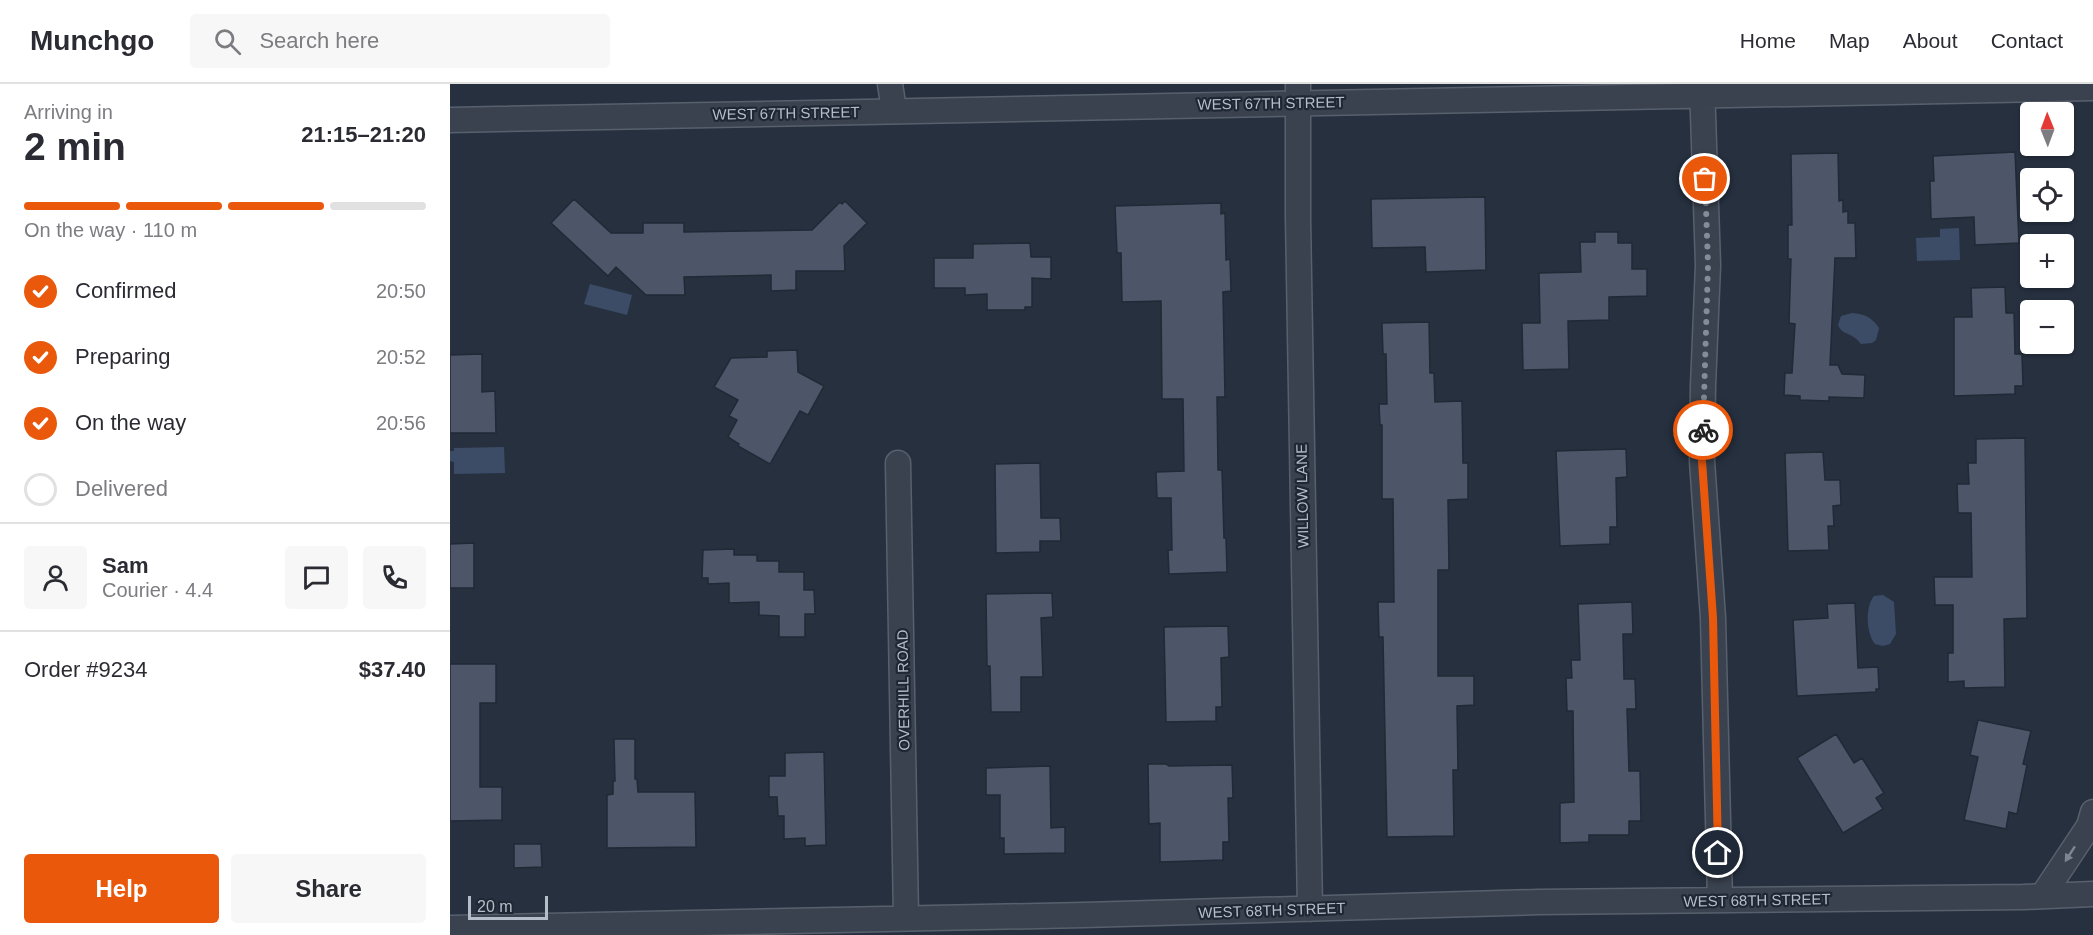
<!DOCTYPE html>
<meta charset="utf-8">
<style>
:root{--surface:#fff;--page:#f7f7f7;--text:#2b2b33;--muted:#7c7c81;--line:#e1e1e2;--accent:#ea580c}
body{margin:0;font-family:Arial,sans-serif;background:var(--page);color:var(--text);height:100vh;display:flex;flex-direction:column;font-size:22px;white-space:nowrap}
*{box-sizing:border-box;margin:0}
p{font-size:20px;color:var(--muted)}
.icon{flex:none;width:33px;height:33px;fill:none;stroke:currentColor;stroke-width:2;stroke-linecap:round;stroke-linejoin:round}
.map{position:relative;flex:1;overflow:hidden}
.side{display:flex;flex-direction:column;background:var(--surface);width:450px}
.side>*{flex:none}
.needle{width:39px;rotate:359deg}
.buttons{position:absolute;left:1570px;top:18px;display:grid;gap:12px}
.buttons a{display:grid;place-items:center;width:54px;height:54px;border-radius:6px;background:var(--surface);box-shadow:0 2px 4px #0004;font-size:30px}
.scale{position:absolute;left:18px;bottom:15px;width:80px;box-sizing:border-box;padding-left:6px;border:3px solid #b6bdca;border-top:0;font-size:16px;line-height:21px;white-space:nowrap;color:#b6bdca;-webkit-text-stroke:4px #1f2734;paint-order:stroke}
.pin{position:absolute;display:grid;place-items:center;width:51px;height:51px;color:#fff;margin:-26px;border:3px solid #fff;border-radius:50%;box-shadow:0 2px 6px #0007}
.courier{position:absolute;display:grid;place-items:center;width:60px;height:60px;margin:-30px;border:4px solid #ea580c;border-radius:50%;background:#fff;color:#222;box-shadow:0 2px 8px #0007}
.overview em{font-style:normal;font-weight:700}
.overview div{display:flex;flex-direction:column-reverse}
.overview{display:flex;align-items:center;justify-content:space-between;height:102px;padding:0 24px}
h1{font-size:39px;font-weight:700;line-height:45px}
.bar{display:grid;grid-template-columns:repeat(4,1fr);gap:9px 6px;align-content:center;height:72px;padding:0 24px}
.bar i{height:8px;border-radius:4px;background:var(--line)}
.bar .current{background:var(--accent)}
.bar p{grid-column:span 4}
.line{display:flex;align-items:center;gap:15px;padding:0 24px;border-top:2px solid var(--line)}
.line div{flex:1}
.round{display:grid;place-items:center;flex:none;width:63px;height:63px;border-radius:6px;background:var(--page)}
ol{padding:0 24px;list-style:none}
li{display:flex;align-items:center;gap:18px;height:66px}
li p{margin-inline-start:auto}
li .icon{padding:6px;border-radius:50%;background:var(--accent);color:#fff;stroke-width:4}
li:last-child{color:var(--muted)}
li i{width:33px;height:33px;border:3px solid var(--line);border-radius:50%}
.action{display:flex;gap:12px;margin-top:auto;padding:12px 24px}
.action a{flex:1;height:69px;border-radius:6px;background:var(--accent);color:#fff;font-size:24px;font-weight:700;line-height:69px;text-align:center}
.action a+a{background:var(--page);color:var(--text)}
header{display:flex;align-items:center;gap:36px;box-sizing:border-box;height:84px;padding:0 30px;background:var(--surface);border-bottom:2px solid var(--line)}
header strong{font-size:28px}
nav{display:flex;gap:33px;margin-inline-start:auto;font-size:21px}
.search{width:420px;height:54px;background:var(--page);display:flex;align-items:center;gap:15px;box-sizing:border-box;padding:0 21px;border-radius:6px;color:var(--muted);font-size:22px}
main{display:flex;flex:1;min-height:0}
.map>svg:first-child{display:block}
.water{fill:#3c4c67}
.building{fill:#4c5668;stroke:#212936;stroke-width:1.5}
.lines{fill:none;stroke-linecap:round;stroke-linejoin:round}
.minor-casing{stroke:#58606d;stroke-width:27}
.minor{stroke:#3a424f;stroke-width:24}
.oneway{fill:#7e8693}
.done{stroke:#848c99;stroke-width:6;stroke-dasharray:0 10.8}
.route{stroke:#ea580c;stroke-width:8}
.labels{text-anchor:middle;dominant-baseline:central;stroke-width:4.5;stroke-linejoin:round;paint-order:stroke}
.street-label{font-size:15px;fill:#b6bdca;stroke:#1f2734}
</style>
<header>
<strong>Munchgo</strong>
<div class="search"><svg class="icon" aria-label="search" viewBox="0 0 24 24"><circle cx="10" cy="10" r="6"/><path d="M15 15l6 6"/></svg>Search here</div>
<nav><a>Home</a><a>Map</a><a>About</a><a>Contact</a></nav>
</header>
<main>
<section class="side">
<div class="overview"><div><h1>2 min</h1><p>Arriving in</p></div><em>21:15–21:20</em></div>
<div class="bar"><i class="current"></i><i class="current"></i><i class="current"></i><i></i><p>On the way · 110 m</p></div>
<ol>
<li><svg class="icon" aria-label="check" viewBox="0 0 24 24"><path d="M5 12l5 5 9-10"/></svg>Confirmed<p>20:50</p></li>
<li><svg class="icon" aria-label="check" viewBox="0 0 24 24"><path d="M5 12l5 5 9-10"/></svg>Preparing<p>20:52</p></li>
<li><svg class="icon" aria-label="check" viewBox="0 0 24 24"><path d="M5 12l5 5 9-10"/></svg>On the way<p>20:56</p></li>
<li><i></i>Delivered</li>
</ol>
<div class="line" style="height:108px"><a class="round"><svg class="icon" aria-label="person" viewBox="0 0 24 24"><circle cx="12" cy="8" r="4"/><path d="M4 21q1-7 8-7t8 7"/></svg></a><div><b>Sam</b><p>Courier · 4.4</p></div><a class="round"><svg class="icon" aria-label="chat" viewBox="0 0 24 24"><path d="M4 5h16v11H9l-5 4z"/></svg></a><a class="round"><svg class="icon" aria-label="phone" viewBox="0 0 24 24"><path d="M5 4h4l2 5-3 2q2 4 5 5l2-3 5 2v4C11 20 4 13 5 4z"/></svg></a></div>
<div class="line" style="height:78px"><div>Order #9234</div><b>$37.40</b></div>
<div class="action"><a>Help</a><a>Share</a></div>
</section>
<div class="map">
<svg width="1643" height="851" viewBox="0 0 1643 851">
<rect width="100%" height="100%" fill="#26303f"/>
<path class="water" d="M 1509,144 L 1510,176 L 1467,177 L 1466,154 L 1490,153 L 1490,145 Z
M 140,200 L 182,211 L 177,231 L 134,220 Z
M 1402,229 C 1414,230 1422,233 1429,244 L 1426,256 L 1422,259 L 1411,260 C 1409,258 1407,255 1405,254 C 1397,248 1392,250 1388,241 L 1391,232 Z
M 54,363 L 55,389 L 4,390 L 4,378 L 0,377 L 0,367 L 4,367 L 4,364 Z
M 1433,511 L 1444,518 L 1446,550 L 1440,560 L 1433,562 L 1425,560 C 1416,549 1415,523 1424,512 Z"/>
<path class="building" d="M 1565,68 L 1569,159 L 1525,161 L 1524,133 L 1481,135 L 1480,97 L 1484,97 L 1483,72 Z
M 1388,69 L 1389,117 L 1393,116 L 1393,128 L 1398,127 L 1398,139 L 1405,139 L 1406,174 L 1385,174 L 1380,281 L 1388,281 L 1392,290 L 1415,291 L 1414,314 L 1379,313 L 1379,317 L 1350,316 L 1350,312 L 1334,311 L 1335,289 L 1342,289 L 1345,240 L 1339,239 L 1341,175 L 1338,175 L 1338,141 L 1342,141 L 1341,70 Z
M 1035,113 L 1036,186 L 976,188 L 975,163 L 922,164 L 921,115 Z
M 124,115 L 161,149 L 193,149 L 193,139 L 234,139 L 234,148 L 362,146 L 390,118 L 392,120 L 395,117 L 417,139 L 394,162 L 395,187 L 346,187 L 346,206 L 321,207 L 321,191 L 234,193 L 235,211 L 196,211 L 166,183 L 158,192 L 101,139 Z
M 771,119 L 771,130 L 775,129 L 776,176 L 780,175 L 781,207 L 773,208 L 775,313 L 767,313 L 768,386 L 772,386 L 774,454 L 776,454 L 777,488 L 719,490 L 718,466 L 722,466 L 721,414 L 707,414 L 706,388 L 734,387 L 733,315 L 712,315 L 711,217 L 672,218 L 671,169 L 667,169 L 665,122 Z
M 1145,148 L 1168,148 L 1168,159 L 1182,159 L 1182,185 L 1197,185 L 1197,212 L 1159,213 L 1159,236 L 1118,237 L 1119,285 L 1073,286 L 1072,239 L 1090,239 L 1089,189 L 1131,188 L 1130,158 L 1145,158 Z
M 580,159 L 581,173 L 601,173 L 601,195 L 582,194 L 582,223 L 575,223 L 575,226 L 537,226 L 537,210 L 515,211 L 515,204 L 484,204 L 484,174 L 523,174 L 523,160 Z
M 1555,203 L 1556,229 L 1564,229 L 1565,270 L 1572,270 L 1573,302 L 1565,302 L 1565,310 L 1504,312 L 1504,233 L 1522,233 L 1521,204 Z
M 979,238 L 980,289 L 984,289 L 985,318 L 1012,317 L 1013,379 L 1018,379 L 1018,415 L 998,416 L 999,486 L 988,486 L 988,592 L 1024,592 L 1024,621 L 1007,622 L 1008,686 L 1003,686 L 1004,752 L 937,753 L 933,553 L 929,553 L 928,518 L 944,518 L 943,415 L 932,415 L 932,341 L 930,341 L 929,320 L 937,320 L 936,270 L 933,270 L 932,239 Z
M 347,266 L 348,288 L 374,302 L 358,331 L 350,327 L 320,380 L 288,362 L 289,360 L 278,353 L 287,336 L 279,332 L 288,316 L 264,303 L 281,274 L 317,273 L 317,267 Z
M 32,270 L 32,308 L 45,307 L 46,349 L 0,349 L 0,271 Z
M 1575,354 L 1577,534 L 1554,535 L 1555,603 L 1514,604 L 1514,597 L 1498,598 L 1498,569 L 1503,569 L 1503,521 L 1485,521 L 1484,493 L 1522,493 L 1521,429 L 1508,429 L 1507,400 L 1519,400 L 1518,379 L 1526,379 L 1526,355 Z
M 1176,365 L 1177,393 L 1166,394 L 1167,443 L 1160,443 L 1160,460 L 1110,462 L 1106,367 Z
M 1373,368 L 1375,396 L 1390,396 L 1391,421 L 1383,422 L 1384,442 L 1378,442 L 1379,466 L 1338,467 L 1335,369 Z
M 590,379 L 591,434 L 610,434 L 611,457 L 590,457 L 590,468 L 546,469 L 545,380 Z
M 24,459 L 24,504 L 0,504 L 0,460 Z
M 284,465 L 284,471 L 307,471 L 307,477 L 329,477 L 329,488 L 354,488 L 354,506 L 364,506 L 365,530 L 355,530 L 355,553 L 329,553 L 329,532 L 309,531 L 309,518 L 279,519 L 279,499 L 258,500 L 258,494 L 252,494 L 253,466 Z
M 602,509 L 603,533 L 591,534 L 593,593 L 571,593 L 571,628 L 541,628 L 540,582 L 537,582 L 536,510 Z
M 1182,518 L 1183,550 L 1173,550 L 1174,595 L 1185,595 L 1186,625 L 1177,625 L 1179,687 L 1190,687 L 1191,737 L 1179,737 L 1179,751 L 1139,751 L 1139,758 L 1110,759 L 1110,719 L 1124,718 L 1123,627 L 1117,627 L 1116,594 L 1122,594 L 1121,576 L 1130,576 L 1128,520 Z
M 1405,519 L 1408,584 L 1428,583 L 1429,605 L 1426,605 L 1426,608 L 1347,612 L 1343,536 L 1378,534 L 1377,520 Z
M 778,542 L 779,573 L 771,574 L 772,623 L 766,623 L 766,637 L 716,638 L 714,543 Z
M 0,580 L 46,580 L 46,619 L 30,619 L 30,703 L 52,703 L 52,736 L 0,737 Z
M 1528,636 L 1581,647 L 1573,680 L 1577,681 L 1567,730 L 1559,728 L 1556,745 L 1514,736 L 1528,673 L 1520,671 Z
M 1386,650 L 1404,679 L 1412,674 L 1434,709 L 1426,714 L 1433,725 L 1393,749 L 1347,674 Z
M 164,655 L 185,655 L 185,695 L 187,695 L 188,708 L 245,708 L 246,763 L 157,764 L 157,711 L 163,710 L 163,697 L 165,697 Z
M 374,668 L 376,761 L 355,762 L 355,754 L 334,755 L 334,732 L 328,732 L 327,713 L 319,713 L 319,692 L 335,692 L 335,669 Z
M 698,680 L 716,680 L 719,682 L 782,681 L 783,714 L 778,714 L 779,758 L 773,758 L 773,776 L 710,778 L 710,739 L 699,740 Z
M 600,682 L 601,744 L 615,743 L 615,769 L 554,770 L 554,754 L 550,754 L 550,711 L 536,711 L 536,684 Z
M 64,760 L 91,760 L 92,783 L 64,784 Z"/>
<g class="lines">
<defs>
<path id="minor" d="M 440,0 L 444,26
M 848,0 L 848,134 L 860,825
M 1252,0 L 1258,181 L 1253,302 L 1252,377 L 1263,534 L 1270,816
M 0,36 L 1643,4
M 448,379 L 456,833
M 1593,811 L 1639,742 L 1643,728
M 0,844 L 634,831 L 1089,818 L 1573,813 L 1643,810"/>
</defs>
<use href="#minor" class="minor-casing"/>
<use href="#minor" class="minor"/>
</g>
<defs><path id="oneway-solid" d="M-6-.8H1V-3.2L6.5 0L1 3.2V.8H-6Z" transform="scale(1.5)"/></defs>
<use class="oneway" href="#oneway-solid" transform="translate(1620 770) rotate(123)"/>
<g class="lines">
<path class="done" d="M 1253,346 L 1258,181 L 1255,95"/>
<path class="route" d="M 1253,346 L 1252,377 L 1263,534 L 1268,769"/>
</g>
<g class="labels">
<g class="street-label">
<text transform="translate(821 19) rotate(-1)">WEST 67TH STREET</text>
<text transform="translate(336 29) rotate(-1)">WEST 67TH STREET</text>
<text transform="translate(852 412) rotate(-91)">WILLOW LANE</text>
<text transform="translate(453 606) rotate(-91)">OVERHILL ROAD</text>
<text transform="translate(1307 816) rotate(-1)">WEST 68TH STREET</text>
<text transform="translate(822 826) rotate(-2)">WEST 68TH STREET</text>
</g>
</g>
</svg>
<div class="buttons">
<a><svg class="needle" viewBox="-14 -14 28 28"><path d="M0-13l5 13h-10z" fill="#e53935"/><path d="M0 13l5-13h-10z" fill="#7c7c81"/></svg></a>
<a><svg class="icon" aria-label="locate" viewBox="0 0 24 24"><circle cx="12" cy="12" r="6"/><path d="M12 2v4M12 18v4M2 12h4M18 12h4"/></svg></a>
<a>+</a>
<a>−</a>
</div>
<div class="scale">20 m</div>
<div class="pin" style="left:1255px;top:95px;background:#ea580c"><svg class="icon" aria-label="bag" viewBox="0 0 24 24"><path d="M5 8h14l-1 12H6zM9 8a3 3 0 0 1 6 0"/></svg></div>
<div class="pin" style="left:1268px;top:769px;background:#1f2937"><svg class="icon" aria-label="home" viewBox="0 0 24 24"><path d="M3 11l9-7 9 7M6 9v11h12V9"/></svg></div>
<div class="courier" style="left:1253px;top:346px"><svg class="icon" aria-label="bike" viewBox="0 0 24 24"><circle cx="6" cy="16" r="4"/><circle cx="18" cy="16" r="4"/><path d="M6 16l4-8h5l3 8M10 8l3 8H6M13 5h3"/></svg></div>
</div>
</main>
